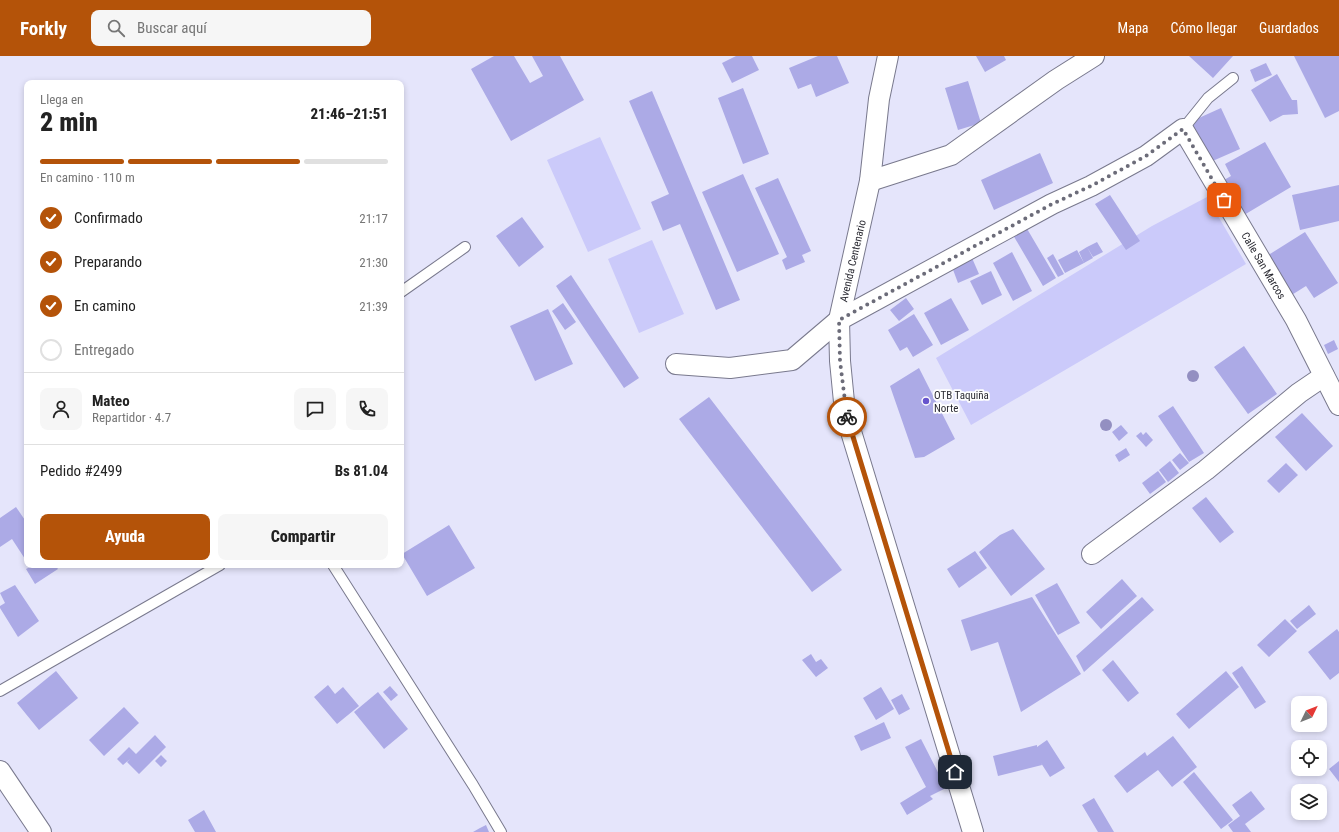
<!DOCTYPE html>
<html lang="es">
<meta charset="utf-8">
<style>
:root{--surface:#fff;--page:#f6f6f6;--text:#222;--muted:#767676;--line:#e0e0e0;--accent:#b45309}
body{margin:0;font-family:"Roboto Condensed",sans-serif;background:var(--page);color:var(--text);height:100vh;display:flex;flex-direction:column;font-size:15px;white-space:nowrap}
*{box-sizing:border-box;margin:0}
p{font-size:13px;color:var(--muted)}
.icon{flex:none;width:22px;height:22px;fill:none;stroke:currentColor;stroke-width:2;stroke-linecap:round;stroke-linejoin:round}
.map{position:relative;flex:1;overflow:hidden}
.panel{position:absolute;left:24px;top:24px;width:380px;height:488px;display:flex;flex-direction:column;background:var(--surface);border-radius:8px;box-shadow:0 2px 6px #0003}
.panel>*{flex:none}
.needle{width:26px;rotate:47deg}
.fabs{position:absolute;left:1291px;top:640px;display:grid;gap:8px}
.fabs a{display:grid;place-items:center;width:36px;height:36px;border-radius:8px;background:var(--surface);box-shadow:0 2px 6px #0003;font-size:20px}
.pin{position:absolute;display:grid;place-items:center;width:34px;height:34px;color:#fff;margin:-17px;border-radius:8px;box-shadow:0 2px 6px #0006}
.courier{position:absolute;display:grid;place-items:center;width:40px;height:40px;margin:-20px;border:3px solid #b45309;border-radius:50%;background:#fff;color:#222;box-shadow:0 1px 5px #0007}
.overview em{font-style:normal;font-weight:800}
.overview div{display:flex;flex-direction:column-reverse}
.overview{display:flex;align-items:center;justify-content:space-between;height:68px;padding:0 16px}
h1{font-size:26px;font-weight:800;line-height:30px}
.bar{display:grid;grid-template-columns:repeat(4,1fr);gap:6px 4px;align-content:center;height:48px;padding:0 16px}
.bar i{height:5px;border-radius:3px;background:var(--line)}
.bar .active{background:var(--accent)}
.bar p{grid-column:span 4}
.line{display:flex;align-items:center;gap:10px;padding:0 16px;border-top:1px solid var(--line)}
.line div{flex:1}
.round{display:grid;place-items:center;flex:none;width:42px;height:42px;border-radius:8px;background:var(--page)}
ol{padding:0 16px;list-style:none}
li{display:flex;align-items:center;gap:12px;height:44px}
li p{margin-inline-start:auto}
li .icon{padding:4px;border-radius:50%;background:var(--accent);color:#fff;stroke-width:4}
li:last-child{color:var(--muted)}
li i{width:22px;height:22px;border:2px solid var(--line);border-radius:50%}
.cta{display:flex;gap:8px;margin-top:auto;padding:8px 16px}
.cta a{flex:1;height:46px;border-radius:8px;background:var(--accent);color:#fff;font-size:16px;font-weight:800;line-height:46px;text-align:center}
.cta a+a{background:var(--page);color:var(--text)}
header{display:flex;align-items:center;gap:24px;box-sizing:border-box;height:56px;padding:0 20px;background:var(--accent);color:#fff}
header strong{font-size:19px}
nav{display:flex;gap:22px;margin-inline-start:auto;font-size:14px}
.search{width:280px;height:36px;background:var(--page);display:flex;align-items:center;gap:10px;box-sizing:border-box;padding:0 14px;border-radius:8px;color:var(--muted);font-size:15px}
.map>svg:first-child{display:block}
.green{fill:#cbcafa}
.building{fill:#acaae6}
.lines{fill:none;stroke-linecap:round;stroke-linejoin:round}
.service-casing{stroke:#79798d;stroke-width:12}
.minor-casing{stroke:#79798d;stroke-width:22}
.service{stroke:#fff;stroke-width:10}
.minor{stroke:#fff;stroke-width:20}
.tree{fill:#938fc1}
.done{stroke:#6c6c79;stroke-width:4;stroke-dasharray:0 7.2}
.route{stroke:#b45309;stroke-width:5}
.poi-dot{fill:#6754cd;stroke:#fff;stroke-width:1.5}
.labels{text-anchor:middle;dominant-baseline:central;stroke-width:3.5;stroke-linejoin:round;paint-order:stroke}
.street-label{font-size:11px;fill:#2b2b33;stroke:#fff}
.poi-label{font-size:11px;fill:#2b2b33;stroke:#fff;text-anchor:start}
</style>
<header>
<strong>Forkly</strong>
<div class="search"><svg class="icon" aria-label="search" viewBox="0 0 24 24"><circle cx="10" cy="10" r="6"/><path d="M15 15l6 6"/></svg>Buscar aquí</div>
<nav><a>Mapa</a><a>Cómo llegar</a><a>Guardados</a></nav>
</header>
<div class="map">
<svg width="1339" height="776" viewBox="0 0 1339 776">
<rect width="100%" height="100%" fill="#e5e5fb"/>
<path class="green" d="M 600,81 L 641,173 L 588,196 L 547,104 Z
M 1207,141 L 1246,208 L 971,369 L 936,302 L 1152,170 Z
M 652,184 L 684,258 L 639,277 L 608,203 Z"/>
<path class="building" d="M 494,0 L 514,0 L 530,27 L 543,20 L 532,0 L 560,0 L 584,44 L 511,85 L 471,13 Z
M 736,0 L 752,0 L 759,14 L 732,27 L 722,7 Z
M 818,0 L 837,0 L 849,27 L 816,41 L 811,28 L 798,33 L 789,12 Z
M 976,0 L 1004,0 L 1006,4 L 985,16 Z
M 1189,0 L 1233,0 L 1213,22 Z
M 1294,0 L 1339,0 L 1339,55 L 1325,62 Z
M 1266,7 L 1272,19 L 1255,26 L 1250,14 Z
M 1277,18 L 1292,44 L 1297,44 L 1298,58 L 1283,59 L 1270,66 L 1251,34 Z
M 968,25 L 981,67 L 958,74 L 945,32 Z
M 743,32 L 769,98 L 743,108 L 718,42 Z
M 652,35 L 740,244 L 716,254 L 680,168 L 663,175 L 651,146 L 669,138 L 629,45 Z
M 1221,52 L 1240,93 L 1208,107 L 1190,66 Z
M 1265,86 L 1291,131 L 1244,159 L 1224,124 L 1231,120 L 1225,108 Z
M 1040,97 L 1053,127 L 994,154 L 981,124 Z
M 743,118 L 779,198 L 737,216 L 702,136 Z
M 778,122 L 811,195 L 802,199 L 805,206 L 786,214 L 782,204 L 787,201 L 755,132 Z
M 1339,129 L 1339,165 L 1300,174 L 1292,139 Z
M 1110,139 L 1140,185 L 1126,194 L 1095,148 Z
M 522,161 L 544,191 L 519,211 L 496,180 Z
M 1026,171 L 1056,222 L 1043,230 L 1013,179 Z
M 1305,176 L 1338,227 L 1314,242 L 1306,230 L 1290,240 L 1265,201 Z
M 1097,186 L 1103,196 L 1093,201 L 1087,191 Z
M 1087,191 L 1093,202 L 1084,207 L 1079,196 Z
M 1077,194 L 1084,207 L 1065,217 L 1058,204 Z
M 1012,196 L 1032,235 L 1013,245 L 993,207 Z
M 1053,198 L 1064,218 L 1058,221 L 1047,202 Z
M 972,202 L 979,218 L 958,227 L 952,211 Z
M 991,215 L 1002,239 L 982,249 L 970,225 Z
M 571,219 L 639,322 L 624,332 L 556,230 Z
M 906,242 L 914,253 L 899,265 L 890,254 Z
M 951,242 L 969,274 L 941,289 L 924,257 Z
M 563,247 L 576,266 L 565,274 L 552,255 Z
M 548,253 L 573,308 L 535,325 L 510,270 Z
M 914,258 L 933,289 L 913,301 L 907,291 L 900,295 L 888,274 Z
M 1334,284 L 1338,293 L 1328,298 L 1324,289 Z
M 1244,290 L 1277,338 L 1248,358 L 1214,311 Z
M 919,312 L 955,383 L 924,401 L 915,402 L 890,330 Z
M 709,341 L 842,514 L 812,536 L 679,363 Z
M 1173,350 L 1204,397 L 1189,406 L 1158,360 Z
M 1302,357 L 1333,390 L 1306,415 L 1275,381 Z
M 1121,369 L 1128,377 L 1119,385 L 1112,376 Z
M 1141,376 L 1143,379 L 1146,376 L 1153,384 L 1146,391 L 1136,380 Z
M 1126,392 L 1130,399 L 1119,406 L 1115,399 Z
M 1180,397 L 1189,407 L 1180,414 L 1172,404 Z
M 1170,405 L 1179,417 L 1168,426 L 1159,414 Z
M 1286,407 L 1298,419 L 1279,437 L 1267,425 Z
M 1158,415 L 1166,426 L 1150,438 L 1142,427 Z
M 1206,441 L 1234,476 L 1220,487 L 1192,452 Z
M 16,451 L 27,467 L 27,506 L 12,483 L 0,491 L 0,462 Z
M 449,469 L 475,512 L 427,540 L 402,498 Z
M 1013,473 L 1045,513 L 1011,540 L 979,496 L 1000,479 Z
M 975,495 L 987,512 L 959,532 L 947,513 Z
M 29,509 L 55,509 L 58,513 L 35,528 L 26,513 L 30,511 Z
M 1122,523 L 1137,540 L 1101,573 L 1086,556 Z
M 1057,527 L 1080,567 L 1058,579 L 1035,539 Z
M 15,529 L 39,565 L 18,581 L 0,552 L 0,550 L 5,547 L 0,537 Z
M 1032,541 L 1081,618 L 1021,656 L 998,586 L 971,595 L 961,564 Z
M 1142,541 L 1154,554 L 1084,616 L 1076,600 Z
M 1309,549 L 1316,558 L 1297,573 L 1290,565 Z
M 1285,563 L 1297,575 L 1269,601 L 1257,589 Z
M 1337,573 L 1339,576 L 1339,617 L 1330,624 L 1308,596 Z
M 811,598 L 816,606 L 821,603 L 828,612 L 816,621 L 802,604 Z
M 1113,604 L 1139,637 L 1128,646 L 1102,614 Z
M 1242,610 L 1266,646 L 1255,653 L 1232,617 Z
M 56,615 L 78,642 L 39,674 L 17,647 Z
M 1226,615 L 1239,631 L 1189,673 L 1176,658 Z
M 328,629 L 335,638 L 343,631 L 359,650 L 337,668 L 314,641 Z
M 390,630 L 398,639 L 391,645 L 383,636 Z
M 881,631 L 894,653 L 876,664 L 863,642 Z
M 378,636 L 408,673 L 384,693 L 354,656 Z
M 902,638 L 910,653 L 899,659 L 891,644 Z
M 124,651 L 139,667 L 104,700 L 89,684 Z
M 884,666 L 891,682 L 861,695 L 854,680 Z
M 155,679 L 166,691 L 139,718 L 127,706 L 130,703 L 123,709 L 117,703 L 129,691 L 136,698 Z
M 1173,680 L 1197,711 L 1172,731 L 1158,714 L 1127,737 L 1114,720 L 1145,696 L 1147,700 Z
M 921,683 L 946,732 L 930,740 L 933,743 L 907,759 L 900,747 L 926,731 L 905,691 Z
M 1047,684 L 1065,712 L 1050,721 L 1041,707 L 1042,709 L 998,720 L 993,700 L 1037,689 L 1037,691 Z
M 161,699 L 167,705 L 161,711 L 155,705 Z
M 1339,705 L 1339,726 L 1329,713 Z
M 1194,716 L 1233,764 L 1221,773 L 1183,726 Z
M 1251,735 L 1265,753 L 1245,768 L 1251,776 L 1233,776 L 1228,769 L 1240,760 L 1232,749 Z
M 1094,742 L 1114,776 L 1098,776 L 1082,749 Z
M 204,754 L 216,776 L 195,776 L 188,764 Z
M 486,769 L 489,776 L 473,776 L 480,772 Z"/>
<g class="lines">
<defs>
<path id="service" d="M 1183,73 L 1208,42 L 1233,22
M 401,236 L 465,191
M 333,509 L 473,729 L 501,776
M 0,635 L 220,509"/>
<g id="minor">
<path d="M 888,0 L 879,43 L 870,125 L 839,264 L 840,305 L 845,356 L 973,776"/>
<path d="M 870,125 L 951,99 L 1056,24 L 1094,0"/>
<path id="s1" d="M 676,308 L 730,312 L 792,304 L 839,264 L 1052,148 L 1091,130 L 1146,100 L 1183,73 L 1296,264 L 1339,349"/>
<path d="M 1092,498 L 1206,414 L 1299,337 L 1324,320"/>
<path d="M 0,715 L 41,776"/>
</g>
</defs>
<use href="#service" class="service-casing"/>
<use href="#minor" class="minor-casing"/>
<use href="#service" class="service"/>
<use href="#minor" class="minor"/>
</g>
<g class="tree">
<circle cx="1193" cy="320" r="6"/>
<circle cx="1106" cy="369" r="6"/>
</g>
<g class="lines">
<path class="done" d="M 847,361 L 840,305 L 839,264 L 1052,148 L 1091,130 L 1146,100 L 1183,73 L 1224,144"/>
<path class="route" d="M 847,361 L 955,716"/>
</g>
<circle class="poi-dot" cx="926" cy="345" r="4"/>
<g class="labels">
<g class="street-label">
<text transform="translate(853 205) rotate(-77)">Avenida Centenario</text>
<text stroke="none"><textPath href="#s1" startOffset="731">Calle San Marcos</textPath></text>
</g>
<g class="poi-label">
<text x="934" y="339">OTB Taquiña<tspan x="934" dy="13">Norte</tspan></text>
</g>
</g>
</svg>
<div class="fabs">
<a><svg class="needle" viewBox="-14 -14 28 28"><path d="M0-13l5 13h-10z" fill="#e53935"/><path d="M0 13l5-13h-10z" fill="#767676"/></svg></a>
<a><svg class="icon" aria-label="locate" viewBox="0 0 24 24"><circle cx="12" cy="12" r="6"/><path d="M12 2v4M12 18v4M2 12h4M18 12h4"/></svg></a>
<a><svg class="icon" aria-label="layers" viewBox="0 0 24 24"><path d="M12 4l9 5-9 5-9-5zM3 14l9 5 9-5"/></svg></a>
</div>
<div class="pin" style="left:1224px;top:144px;background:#ea580c"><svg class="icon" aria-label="bag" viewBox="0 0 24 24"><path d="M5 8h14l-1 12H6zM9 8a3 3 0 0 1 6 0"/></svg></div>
<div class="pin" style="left:955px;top:716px;background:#1f2937"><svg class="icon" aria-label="home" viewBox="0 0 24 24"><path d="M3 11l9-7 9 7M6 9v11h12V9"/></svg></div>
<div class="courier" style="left:847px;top:361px"><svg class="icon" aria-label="bike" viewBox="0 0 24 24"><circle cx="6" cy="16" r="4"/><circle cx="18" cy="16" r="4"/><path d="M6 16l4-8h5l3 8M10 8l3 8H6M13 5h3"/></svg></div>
<section class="panel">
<div class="overview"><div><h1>2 min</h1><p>Llega en</p></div><em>21:46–21:51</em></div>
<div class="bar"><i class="active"></i><i class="active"></i><i class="active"></i><i></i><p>En camino · 110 m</p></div>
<ol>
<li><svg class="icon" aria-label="check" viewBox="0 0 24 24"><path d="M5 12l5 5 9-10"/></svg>Confirmado<p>21:17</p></li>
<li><svg class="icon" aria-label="check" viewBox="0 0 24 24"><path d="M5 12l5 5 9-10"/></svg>Preparando<p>21:30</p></li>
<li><svg class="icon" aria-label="check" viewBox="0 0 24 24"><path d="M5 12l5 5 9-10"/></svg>En camino<p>21:39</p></li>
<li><i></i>Entregado</li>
</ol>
<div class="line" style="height:72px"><a class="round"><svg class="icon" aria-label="person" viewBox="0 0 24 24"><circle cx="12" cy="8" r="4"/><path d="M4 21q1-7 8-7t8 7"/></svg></a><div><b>Mateo</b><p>Repartidor · 4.7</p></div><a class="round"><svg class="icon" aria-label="chat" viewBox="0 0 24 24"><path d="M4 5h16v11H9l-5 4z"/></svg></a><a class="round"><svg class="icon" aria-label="phone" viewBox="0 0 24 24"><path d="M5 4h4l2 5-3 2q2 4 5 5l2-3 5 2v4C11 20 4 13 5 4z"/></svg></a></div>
<div class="line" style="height:52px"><div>Pedido #2499</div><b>Bs 81.04</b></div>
<div class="cta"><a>Ayuda</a><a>Compartir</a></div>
</section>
</div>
